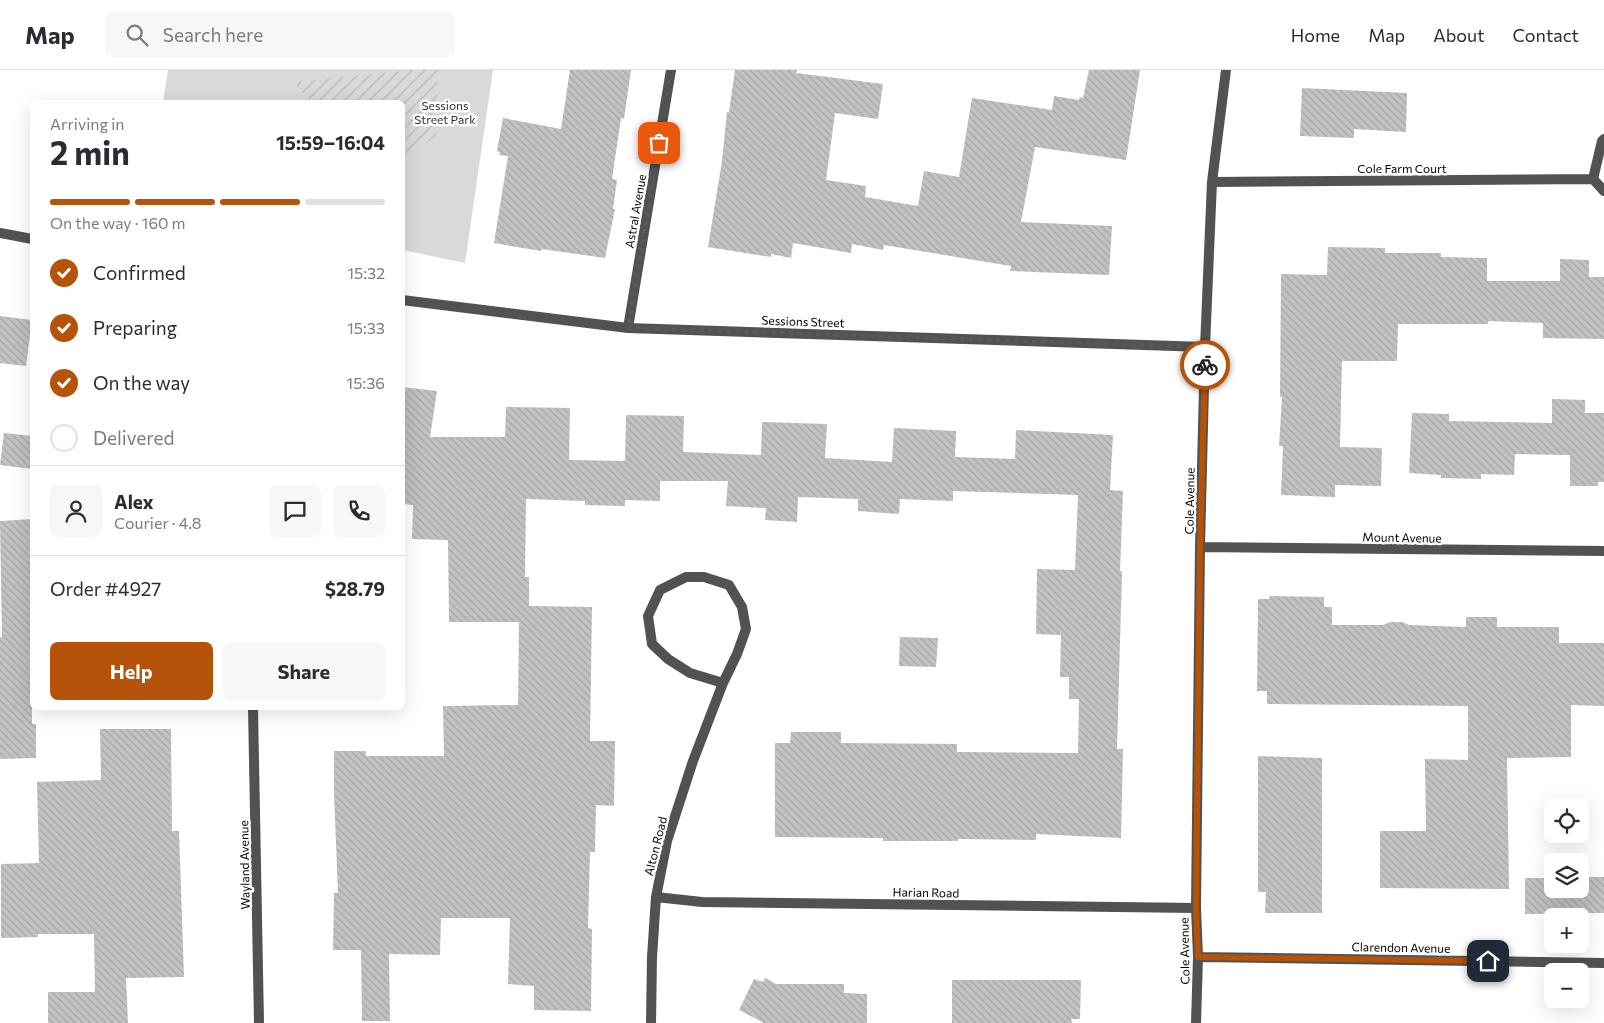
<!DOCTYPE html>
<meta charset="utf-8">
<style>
:root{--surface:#fff;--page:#f7f7f7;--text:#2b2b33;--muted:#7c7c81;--line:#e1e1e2;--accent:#b45309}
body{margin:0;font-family:Commissioner,sans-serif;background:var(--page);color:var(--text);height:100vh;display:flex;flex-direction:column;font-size:19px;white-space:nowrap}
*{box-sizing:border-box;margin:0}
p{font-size:16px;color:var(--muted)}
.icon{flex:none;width:28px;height:28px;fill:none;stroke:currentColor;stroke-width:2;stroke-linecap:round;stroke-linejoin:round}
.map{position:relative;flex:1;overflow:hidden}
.panel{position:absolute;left:30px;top:30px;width:375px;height:610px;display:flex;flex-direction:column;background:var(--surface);border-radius:8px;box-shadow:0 5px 20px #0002}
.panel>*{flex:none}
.tools{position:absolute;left:1544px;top:728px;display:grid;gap:10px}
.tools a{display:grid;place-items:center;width:45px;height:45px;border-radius:8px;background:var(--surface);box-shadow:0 5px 20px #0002;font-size:25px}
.pin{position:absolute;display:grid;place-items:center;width:42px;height:42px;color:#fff;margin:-21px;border-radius:10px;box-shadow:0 2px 8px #0006}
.courier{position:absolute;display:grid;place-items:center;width:50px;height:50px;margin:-25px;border:4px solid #b45309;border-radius:50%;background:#fff;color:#222;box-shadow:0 1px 6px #0007}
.head em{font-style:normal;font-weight:700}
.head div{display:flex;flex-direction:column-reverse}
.head{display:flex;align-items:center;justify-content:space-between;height:85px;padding:0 20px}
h1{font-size:32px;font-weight:700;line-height:38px}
.bar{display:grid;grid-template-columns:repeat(4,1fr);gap:8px 5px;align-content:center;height:60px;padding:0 20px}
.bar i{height:6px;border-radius:4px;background:var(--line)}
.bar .active{background:var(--accent)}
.bar p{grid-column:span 4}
.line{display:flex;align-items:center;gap:12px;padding:0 20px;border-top:1px solid var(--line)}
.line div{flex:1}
.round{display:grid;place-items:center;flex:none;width:52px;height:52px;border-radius:8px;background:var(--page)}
ol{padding:0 20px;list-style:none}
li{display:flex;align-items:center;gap:15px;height:55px}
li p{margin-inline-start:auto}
li .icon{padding:5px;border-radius:50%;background:var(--accent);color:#fff;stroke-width:4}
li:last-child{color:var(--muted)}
li i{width:28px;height:28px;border:2px solid var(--line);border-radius:50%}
.primary-button{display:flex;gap:10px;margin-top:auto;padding:10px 20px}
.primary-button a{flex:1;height:58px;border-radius:8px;background:var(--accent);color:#fff;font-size:20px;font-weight:700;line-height:58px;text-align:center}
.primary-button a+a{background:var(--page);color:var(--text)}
header{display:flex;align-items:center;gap:30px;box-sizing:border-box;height:70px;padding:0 25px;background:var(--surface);border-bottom:1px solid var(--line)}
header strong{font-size:24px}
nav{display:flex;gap:28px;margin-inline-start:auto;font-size:18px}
.search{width:350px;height:45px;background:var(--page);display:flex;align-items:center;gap:12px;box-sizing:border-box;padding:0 18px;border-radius:8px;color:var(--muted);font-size:19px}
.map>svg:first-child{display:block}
.green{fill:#d9d9d9}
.garden{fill:url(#garden-furrows)}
.building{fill:url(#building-back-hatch)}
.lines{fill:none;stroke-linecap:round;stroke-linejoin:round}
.street{stroke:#525252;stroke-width:10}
.done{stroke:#595959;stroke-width:5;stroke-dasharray:0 9}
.route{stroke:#b45309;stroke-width:6}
.labels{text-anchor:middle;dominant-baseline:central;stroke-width:5;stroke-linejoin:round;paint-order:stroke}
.park-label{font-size:12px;fill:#303030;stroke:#fff}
.street-label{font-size:12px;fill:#000;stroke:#fff}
</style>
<header>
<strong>Map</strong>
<div class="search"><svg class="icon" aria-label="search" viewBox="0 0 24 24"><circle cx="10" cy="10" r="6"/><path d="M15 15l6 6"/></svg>Search here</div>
<nav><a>Home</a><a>Map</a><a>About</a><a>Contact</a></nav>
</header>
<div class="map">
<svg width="1604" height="953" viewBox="0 0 1604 953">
<defs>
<pattern id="garden-furrows" width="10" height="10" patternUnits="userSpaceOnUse" patternTransform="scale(1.25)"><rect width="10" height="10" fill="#d9d9d9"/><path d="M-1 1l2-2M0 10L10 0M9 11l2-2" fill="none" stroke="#b8b8b8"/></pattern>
<pattern id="building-back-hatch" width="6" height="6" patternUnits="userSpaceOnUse" patternTransform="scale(1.25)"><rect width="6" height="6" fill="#c2c2c2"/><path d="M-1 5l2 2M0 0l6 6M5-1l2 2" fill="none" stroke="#a5a5a5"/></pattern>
</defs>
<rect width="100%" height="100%" fill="#fff"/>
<path class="green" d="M 168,0 L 493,0 L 465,193 L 403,180 L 402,32 L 163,32 Z"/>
<path class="garden" d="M 411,0 L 438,0 L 436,66 L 403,89 L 402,32 L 311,32 L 294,12 Z"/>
<path class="building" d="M 570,0 L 631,0 L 624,49 L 621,48 L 612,109 L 617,110 L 613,139 L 615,139 L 605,188 L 542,179 L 541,181 L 494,173 L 508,86 L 499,85 L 500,82 L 497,81 L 503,48 L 561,59 Z
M 735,0 L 797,0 L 796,3 L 883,14 L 878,49 L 835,43 L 826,110 L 866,116 L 865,127 L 918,136 L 924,101 L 959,107 L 972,28 L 1052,40 L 1054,26 L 1079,30 L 1080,27 L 1083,28 L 1089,0 L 1140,0 L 1126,90 L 1035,77 L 1021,152 L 1112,156 L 1109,205 L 1010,201 L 1011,196 L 884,175 L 883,180 L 852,174 L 851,183 L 793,173 L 791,188 L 771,184 L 771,187 L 708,177 L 722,91 L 727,42 L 729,42 Z
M 1302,18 L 1407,23 L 1406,62 L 1354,59 L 1354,68 L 1300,66 Z
M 1328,177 L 1385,178 L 1385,183 L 1441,183 L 1441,187 L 1487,188 L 1487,211 L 1560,211 L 1560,189 L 1589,190 L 1589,207 L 1604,207 L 1604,269 L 1543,268 L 1543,253 L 1488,251 L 1488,254 L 1398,254 L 1397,291 L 1342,291 L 1340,377 L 1382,378 L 1381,416 L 1335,415 L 1335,427 L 1281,425 L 1283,376 L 1279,376 L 1282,327 L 1280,327 L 1281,204 L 1327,205 Z
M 0,246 L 32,250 L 26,296 L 0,293 Z
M 402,317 L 437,321 L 430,367 L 505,367 L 506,337 L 570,338 L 569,390 L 625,391 L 626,345 L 684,346 L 683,382 L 761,385 L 762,352 L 827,354 L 825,388 L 892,392 L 894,358 L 956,361 L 955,387 L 1015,389 L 1016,360 L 1113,365 L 1110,420 L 1123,421 L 1120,501 L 1122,501 L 1117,679 L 1123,679 L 1121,768 L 1036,764 L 1036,770 L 958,769 L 958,771 L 883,771 L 883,768 L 775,767 L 775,673 L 790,673 L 791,662 L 841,662 L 841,673 L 957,674 L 957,682 L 1078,683 L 1079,629 L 1069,629 L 1069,607 L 1060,607 L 1061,565 L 1036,564 L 1037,499 L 1075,500 L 1078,425 L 953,421 L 953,431 L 900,429 L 899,444 L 858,441 L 858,429 L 798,427 L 797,452 L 765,450 L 766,438 L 726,436 L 728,411 L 660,411 L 660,431 L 625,430 L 625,436 L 585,435 L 585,431 L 526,429 L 525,507 L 529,507 L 529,536 L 592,537 L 590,671 L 615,671 L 614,736 L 596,735 L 595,782 L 590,782 L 588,858 L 592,859 L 591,941 L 534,940 L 534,916 L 508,914 L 510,848 L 441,848 L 440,885 L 389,884 L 390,951 L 362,951 L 361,880 L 333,880 L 334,823 L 338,823 L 334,723 L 334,681 L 366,681 L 366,686 L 444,686 L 443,636 L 518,635 L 519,552 L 449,552 L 448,470 L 412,469 L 413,435 L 402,434 Z
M 1552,329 L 1585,330 L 1585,343 L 1604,343 L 1604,412 L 1598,412 L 1598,416 L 1570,416 L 1570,385 L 1515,384 L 1514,405 L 1481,404 L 1481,409 L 1441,408 L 1441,405 L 1409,403 L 1412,343 L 1449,344 L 1449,351 L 1552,353 Z
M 4,363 L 32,366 L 32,399 L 0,395 Z
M 32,449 L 32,654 L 36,654 L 36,688 L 0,689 L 0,567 L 2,567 L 0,451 Z
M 1270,526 L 1324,527 L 1324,537 L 1332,537 L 1332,555 L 1383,555 L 1390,552 L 1403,552 L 1409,555 L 1466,557 L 1466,547 L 1497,547 L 1497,557 L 1559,557 L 1559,573 L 1604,573 L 1604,636 L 1571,635 L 1571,687 L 1507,688 L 1509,819 L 1380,818 L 1380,761 L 1426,761 L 1425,689 L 1468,690 L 1468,636 L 1267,634 L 1267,621 L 1257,621 L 1258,529 L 1269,529 Z
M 900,567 L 938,568 L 936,597 L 899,596 Z
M 100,659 L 171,659 L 172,761 L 179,761 L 184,907 L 126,908 L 128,953 L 48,953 L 48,922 L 95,922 L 94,864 L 38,864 L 38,867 L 1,868 L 1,794 L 39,793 L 37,712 L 101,710 Z
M 1258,686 L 1322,688 L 1322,843 L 1265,843 L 1266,822 L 1258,822 Z
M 1580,807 L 1604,807 L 1604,843 L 1525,844 L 1525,808 L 1552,808 L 1552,819 L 1580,819 Z
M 765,908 L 776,914 L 844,914 L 844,923 L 867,924 L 867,953 L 764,953 L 739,940 L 754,909 L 763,912 Z
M 952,910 L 1081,910 L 1080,949 L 1071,949 L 1072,953 L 952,953 Z"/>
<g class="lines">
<path class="street" d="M 1593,109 L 1602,71 L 1604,69
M 1212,112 L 1593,109 L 1604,121
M 0,163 L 32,169
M 402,230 L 628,258 L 1205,277
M 628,258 L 671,0
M 1200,477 L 1604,481
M 253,638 L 259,953
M 656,827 L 702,832 L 1196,838
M 1198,887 L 1604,893
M 651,953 L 652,887 L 656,827 L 667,771 L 693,691 L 723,613 L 737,584 L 746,559 L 742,537 L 729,515 L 704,507 L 686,507 L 660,520 L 648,546 L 652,574 L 668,589 L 690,603 L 723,613
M 1196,953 L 1198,887 L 1196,838 L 1200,477 L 1205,277 L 1212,112 L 1226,0"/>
</g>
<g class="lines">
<path class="done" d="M 659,73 L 628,258 L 1205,277 L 1205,295"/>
<path class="route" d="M 1205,295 L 1200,477 L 1196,838 L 1198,887 L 1488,891"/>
</g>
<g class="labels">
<g class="park-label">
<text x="445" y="35">Sessions<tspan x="445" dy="14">Street Park</tspan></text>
</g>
<g class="street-label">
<text x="1402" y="98">Cole Farm Court</text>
<text transform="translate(635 141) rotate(-80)">Astral Avenue</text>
<text transform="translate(803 251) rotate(2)">Sessions Street</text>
<text transform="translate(1189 431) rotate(-89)">Cole Avenue</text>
<text transform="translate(1402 467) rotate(1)">Mount Avenue</text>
<text transform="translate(655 776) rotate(-76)">Alton Road</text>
<text transform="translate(244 795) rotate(-91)">Wayland Avenue</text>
<text transform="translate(926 822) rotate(1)">Harian Road</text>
<text transform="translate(1401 877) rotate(1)">Clarendon Avenue</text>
<text transform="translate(1184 881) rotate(-91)">Cole Avenue</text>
</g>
</g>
</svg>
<div class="tools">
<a><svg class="icon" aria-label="locate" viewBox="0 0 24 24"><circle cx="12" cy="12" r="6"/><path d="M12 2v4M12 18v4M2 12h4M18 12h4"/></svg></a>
<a><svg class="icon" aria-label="layers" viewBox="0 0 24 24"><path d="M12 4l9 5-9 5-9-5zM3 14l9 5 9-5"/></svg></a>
<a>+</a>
<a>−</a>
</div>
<div class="pin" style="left:659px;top:73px;background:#ea580c"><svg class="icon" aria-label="bag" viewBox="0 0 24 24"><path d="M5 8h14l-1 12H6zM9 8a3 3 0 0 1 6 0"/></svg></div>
<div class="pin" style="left:1488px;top:891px;background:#1f2937"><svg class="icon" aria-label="home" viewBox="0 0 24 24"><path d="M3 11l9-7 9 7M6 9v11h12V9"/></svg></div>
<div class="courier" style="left:1205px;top:295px"><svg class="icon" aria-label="bike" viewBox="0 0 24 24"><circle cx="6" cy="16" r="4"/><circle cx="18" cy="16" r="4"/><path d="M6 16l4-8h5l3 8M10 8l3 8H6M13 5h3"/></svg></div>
<section class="panel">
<div class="head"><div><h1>2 min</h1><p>Arriving in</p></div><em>15:59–16:04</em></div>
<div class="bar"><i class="active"></i><i class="active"></i><i class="active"></i><i></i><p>On the way · 160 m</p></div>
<ol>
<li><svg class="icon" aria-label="check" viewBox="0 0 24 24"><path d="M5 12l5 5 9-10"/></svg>Confirmed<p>15:32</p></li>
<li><svg class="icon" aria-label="check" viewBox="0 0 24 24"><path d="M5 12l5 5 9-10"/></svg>Preparing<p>15:33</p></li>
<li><svg class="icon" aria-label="check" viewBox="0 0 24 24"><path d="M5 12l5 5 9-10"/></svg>On the way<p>15:36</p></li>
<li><i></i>Delivered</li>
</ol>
<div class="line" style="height:90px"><a class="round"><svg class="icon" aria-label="person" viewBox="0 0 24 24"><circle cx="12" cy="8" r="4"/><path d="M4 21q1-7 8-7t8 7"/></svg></a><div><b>Alex</b><p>Courier · 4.8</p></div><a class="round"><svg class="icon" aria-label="chat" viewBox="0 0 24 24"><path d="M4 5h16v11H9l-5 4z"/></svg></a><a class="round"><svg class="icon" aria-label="phone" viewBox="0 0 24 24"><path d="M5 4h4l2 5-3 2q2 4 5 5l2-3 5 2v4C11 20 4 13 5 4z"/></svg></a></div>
<div class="line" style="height:65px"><div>Order #4927</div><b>$28.79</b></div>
<div class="primary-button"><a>Help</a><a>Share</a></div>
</section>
</div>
